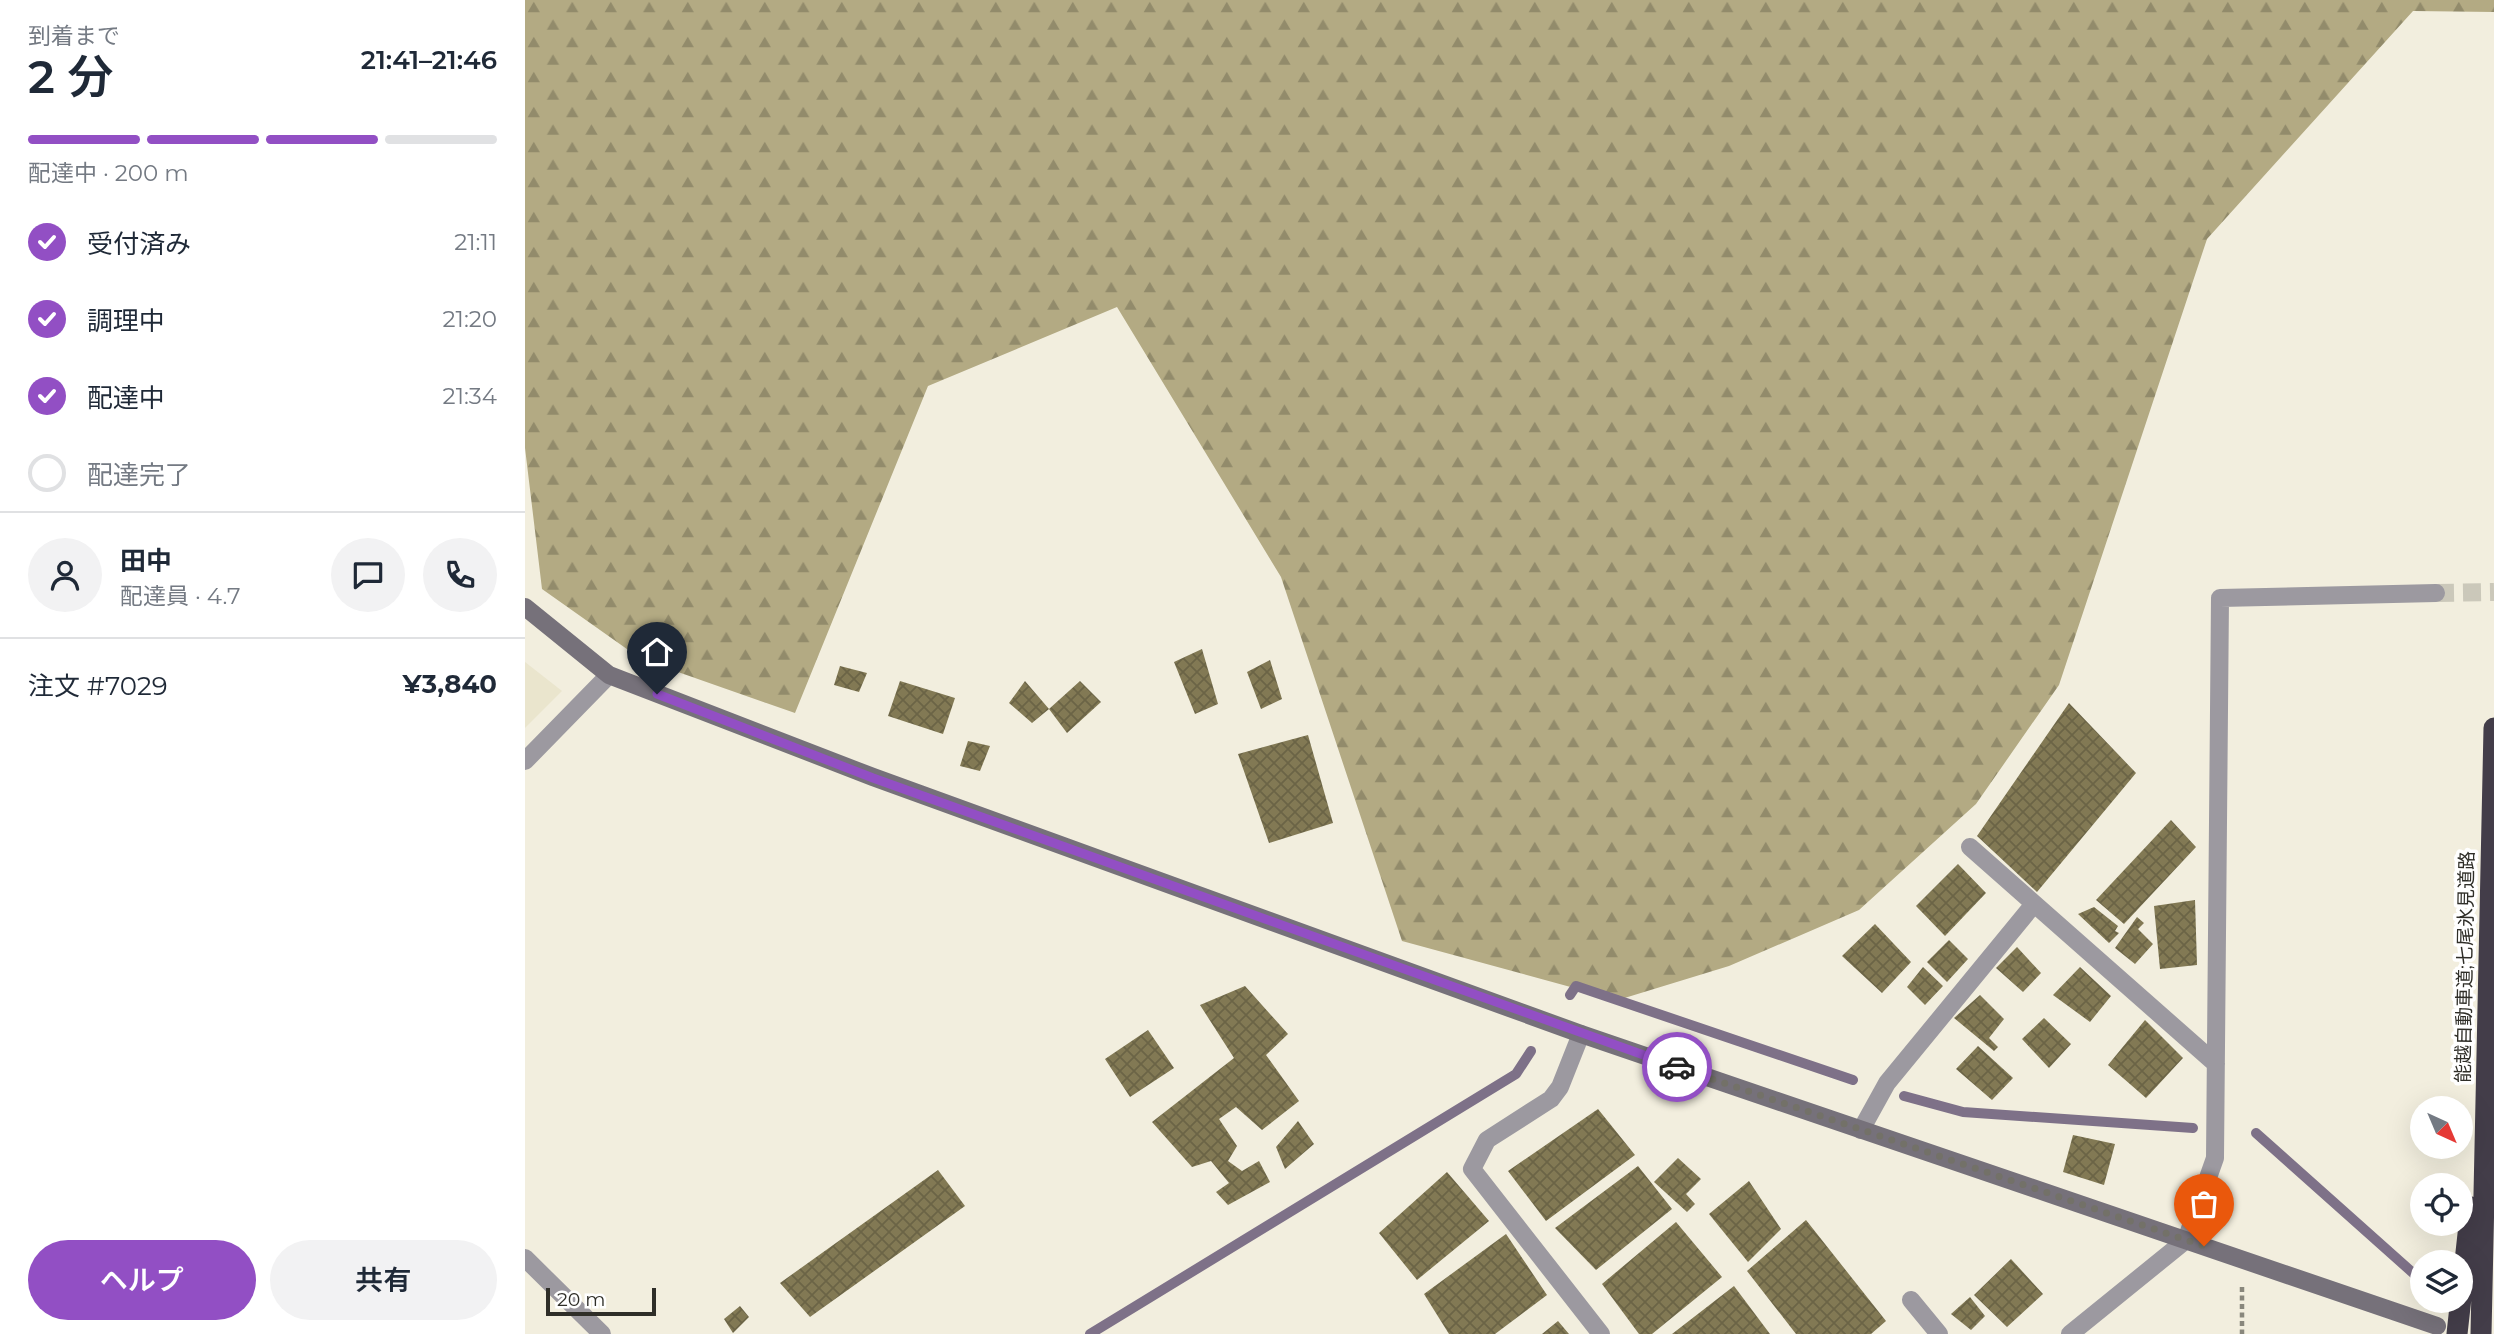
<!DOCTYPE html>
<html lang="ja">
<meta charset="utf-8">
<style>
:root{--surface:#fff;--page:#f2f2f3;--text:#1f2937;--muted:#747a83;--line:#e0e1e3;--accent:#924fc4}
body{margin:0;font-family:Montserrat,"Noto Sans JP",sans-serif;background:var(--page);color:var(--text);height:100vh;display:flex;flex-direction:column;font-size:26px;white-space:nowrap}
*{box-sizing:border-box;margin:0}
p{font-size:23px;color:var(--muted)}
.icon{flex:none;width:38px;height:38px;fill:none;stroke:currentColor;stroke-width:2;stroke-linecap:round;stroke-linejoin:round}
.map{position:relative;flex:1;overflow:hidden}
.side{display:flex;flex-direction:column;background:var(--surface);width:525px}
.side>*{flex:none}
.needle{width:46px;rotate:136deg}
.fabs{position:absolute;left:1885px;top:1096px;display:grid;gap:14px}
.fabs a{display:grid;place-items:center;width:63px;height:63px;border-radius:50%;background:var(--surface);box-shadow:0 7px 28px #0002;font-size:35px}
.scale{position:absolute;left:21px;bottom:18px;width:110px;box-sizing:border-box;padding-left:7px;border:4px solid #2f2e28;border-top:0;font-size:19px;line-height:24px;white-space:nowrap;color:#2f2e28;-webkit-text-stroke:5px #fff;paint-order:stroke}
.pin{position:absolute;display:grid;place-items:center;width:60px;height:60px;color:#fff;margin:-72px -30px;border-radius:50% 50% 50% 0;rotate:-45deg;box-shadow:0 0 7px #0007}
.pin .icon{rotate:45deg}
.courier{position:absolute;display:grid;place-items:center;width:70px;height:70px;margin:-35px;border:5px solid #924fc4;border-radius:50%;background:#fff;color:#222;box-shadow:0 2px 9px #0007}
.summary em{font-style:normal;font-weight:600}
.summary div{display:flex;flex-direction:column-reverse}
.summary{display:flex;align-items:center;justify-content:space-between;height:119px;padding:0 28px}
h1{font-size:46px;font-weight:600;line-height:52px}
.bar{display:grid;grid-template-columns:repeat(4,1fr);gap:10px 7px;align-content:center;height:84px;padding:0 28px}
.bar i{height:9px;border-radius:5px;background:var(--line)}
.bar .active{background:var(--accent)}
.bar p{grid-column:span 4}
.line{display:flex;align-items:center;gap:18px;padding:0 28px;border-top:2px solid var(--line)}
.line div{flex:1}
.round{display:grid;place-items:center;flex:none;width:74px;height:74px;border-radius:37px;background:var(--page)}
ol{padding:0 28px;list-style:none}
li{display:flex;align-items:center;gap:21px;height:77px}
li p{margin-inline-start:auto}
li .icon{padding:7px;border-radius:50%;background:var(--accent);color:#fff;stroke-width:4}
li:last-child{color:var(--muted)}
li i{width:38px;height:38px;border:4px solid var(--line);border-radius:50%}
.button{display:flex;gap:14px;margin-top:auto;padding:14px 28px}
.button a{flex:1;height:80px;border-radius:42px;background:var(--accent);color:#fff;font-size:28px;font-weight:600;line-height:80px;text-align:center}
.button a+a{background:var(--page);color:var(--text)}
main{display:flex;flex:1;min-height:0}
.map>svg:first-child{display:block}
.built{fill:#eae5cd}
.forest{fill:url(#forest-firs)}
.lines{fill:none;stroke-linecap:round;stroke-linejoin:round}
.stream{stroke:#7e7188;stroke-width:10}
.building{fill:url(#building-cross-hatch)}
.street-tunnel{stroke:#cbc8ba;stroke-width:18;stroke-dasharray:18 9;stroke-linecap:butt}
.path{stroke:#89877c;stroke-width:4.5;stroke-dasharray:5 3.5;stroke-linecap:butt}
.street{stroke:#9c99a0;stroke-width:18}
.secondary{stroke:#76717a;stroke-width:18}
.highway{stroke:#433d49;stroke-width:21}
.done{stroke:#737168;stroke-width:7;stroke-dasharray:0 12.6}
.route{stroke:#924fc4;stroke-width:9}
.labels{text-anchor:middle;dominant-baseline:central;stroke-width:7;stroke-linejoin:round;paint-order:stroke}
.street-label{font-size:19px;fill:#2f2e28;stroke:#fff}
</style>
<main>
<section class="side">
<div class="summary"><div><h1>2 分</h1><p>到着まで</p></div><em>21:41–21:46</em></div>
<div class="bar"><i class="active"></i><i class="active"></i><i class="active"></i><i></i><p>配達中 · 200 m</p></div>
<ol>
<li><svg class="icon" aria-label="check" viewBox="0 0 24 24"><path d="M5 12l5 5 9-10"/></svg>受付済み<p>21:11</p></li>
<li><svg class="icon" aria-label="check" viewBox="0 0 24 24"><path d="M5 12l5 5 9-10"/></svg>調理中<p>21:20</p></li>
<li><svg class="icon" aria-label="check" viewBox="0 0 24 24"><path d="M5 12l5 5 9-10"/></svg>配達中<p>21:34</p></li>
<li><i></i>配達完了</li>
</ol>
<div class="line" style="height:126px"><a class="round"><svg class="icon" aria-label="person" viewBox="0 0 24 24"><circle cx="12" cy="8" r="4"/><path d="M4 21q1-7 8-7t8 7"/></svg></a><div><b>田中</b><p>配達員 · 4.7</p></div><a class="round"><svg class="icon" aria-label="chat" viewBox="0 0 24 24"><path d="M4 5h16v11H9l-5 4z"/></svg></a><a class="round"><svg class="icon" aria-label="phone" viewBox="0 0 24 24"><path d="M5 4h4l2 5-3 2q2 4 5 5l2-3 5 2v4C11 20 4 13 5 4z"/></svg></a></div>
<div class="line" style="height:91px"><div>注文 #7029</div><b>¥3,840</b></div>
<div class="button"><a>ヘルプ</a><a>共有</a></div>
</section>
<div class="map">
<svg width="1969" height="1334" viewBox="0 0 1969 1334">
<defs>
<pattern id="forest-firs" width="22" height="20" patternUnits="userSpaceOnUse" patternTransform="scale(1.75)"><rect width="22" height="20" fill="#b3aa83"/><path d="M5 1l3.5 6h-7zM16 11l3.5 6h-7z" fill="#928b6b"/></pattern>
<pattern id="building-cross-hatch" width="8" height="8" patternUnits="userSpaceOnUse" patternTransform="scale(1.75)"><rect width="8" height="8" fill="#827954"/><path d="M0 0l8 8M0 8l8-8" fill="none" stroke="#6b6446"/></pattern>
</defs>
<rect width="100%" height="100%" fill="#f2eede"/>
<path class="built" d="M 0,662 L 37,691 L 0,728 Z"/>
<path class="forest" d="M 0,0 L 1969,0 L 1969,12 L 1888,11 L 1682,239 L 1534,685 L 1451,804 L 1334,910 L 1204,966 L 1093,1000 L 877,941 L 756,577 L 592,307 L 403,386 L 270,713 L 116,659 L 17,589 L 0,448 Z"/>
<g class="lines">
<path class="stream" d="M 1045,995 L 1051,986 L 1328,1080
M 1379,1096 L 1438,1112 L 1668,1128
M 1731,1133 L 1897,1281
M 565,1334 L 991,1074 L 1006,1051"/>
</g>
<path class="building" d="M 677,649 L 693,704 L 670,714 L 649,662 Z
M 745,660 L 757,699 L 736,709 L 722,672 Z
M 315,666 L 342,673 L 334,692 L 309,685 Z
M 375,681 L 430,698 L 418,734 L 363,716 Z
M 500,681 L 524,709 L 507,723 L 484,703 Z
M 555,681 L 576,702 L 542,733 L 524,709 Z
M 1544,703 L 1611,773 L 1512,892 L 1452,836 Z
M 783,735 L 808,823 L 744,843 L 713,754 Z
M 443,741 L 465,746 L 455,771 L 435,766 Z
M 1646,820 L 1671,847 L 1599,924 L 1571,900 Z
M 1433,864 L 1461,893 L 1420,936 L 1391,906 Z
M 1670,900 L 1672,965 L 1635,969 L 1629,906 Z
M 1569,907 L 1593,926 L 1590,931 L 1594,933 L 1584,943 L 1553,914 Z
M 1612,917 L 1619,923 L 1613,929 L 1628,944 L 1610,964 L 1590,948 Z
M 1350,924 L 1386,962 L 1357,993 L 1317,956 Z
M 1424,940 L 1443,959 L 1422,982 L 1402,962 Z
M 1492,947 L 1516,973 L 1498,992 L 1471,968 Z
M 1398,967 L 1418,986 L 1400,1005 L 1382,987 Z
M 1555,967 L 1586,996 L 1565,1022 L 1528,995 Z
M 720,986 L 763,1034 L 741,1055 L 774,1101 L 737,1130 L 711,1107 L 694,1119 L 712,1146 L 703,1161 L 717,1171 L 734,1161 L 745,1182 L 703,1205 L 691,1192 L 704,1183 L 686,1161 L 667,1167 L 627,1122 L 709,1058 L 675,1005 Z
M 1455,995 L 1479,1019 L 1464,1038 L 1473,1047 L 1469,1051 L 1429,1018 Z
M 1519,1018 L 1546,1044 L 1524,1068 L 1497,1039 Z
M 1620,1020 L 1658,1058 L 1621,1098 L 1583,1065 Z
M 623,1030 L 649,1068 L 605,1097 L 580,1059 Z
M 1453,1046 L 1488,1078 L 1467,1100 L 1431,1069 Z
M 1073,1109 L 1110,1155 L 1021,1221 L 983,1171 Z
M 773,1121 L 789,1144 L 760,1169 L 751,1147 Z
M 1548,1135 L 1590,1144 L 1579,1185 L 1538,1172 Z
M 1153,1158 L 1176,1179 L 1161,1194 L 1170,1204 L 1162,1212 L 1129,1182 Z
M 1113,1166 L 1147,1209 L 1071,1270 L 1030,1228 Z
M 413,1170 L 440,1206 L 285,1317 L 255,1283 Z
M 922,1172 L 964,1221 L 892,1280 L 854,1233 Z
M 1224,1181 L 1256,1229 L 1223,1262 L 1184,1214 Z
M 1281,1220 L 1361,1321 L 1346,1334 L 1271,1334 L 1222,1271 Z
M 1151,1222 L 1197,1277 L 1127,1334 L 1114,1334 L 1077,1284 Z
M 981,1234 L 1022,1295 L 970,1334 L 924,1334 L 899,1294 Z
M 1486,1259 L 1518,1294 L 1482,1327 L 1449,1295 Z
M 1209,1286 L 1245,1334 L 1147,1334 Z
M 1445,1297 L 1460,1316 L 1446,1330 L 1426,1314 Z
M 215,1306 L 224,1317 L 208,1333 L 199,1319 Z
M 1033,1321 L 1044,1334 L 1017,1334 Z"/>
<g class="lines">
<path class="street-tunnel" d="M 1911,593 L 1969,592"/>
<path class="path" d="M 1717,1287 L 1717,1334"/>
<path class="street" d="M 0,761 L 84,675
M 1445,847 L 1691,1064
M 1056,1034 L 1035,1087 L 1026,1099 L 962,1140 L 947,1169 L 1076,1334
M 1336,1130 L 1362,1083 L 1509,904
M 0,1258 L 77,1334
M 1386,1300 L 1414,1334
M 1545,1334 L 1661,1240 L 1690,1158 L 1695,598 L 1911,593"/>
<path class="secondary" d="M 0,607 L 84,675 L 348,777 L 1056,1034 L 1912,1326"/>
<path class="highway" d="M 1932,1334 L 1946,1207
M 1956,1334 L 1969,728"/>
</g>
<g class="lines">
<path class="done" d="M 1152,1067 L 1679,1246"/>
<path class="route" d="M 132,694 L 348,778 L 1152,1067"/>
</g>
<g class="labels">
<g class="street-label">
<text transform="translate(1940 967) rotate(-89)">能越自動車道;七尾氷見道路</text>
</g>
</g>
</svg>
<div class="fabs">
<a><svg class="needle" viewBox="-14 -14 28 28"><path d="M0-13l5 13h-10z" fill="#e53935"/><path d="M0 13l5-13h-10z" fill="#747a83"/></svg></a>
<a><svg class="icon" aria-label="locate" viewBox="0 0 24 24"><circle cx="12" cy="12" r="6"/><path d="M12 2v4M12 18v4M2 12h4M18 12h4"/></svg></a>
<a><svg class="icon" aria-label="layers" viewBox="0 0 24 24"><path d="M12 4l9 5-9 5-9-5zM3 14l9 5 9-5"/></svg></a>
</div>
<div class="scale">20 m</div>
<div class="pin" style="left:1679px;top:1246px;background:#ea580c"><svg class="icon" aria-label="bag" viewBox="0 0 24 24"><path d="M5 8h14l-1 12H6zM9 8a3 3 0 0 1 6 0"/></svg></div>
<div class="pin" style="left:132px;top:694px;background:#1f2937"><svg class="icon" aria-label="home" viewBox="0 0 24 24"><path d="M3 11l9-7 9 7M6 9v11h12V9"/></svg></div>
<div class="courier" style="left:1152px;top:1067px"><svg class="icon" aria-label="car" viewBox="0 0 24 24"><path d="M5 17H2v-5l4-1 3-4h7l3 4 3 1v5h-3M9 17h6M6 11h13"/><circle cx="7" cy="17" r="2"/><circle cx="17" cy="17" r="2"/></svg></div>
</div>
</main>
